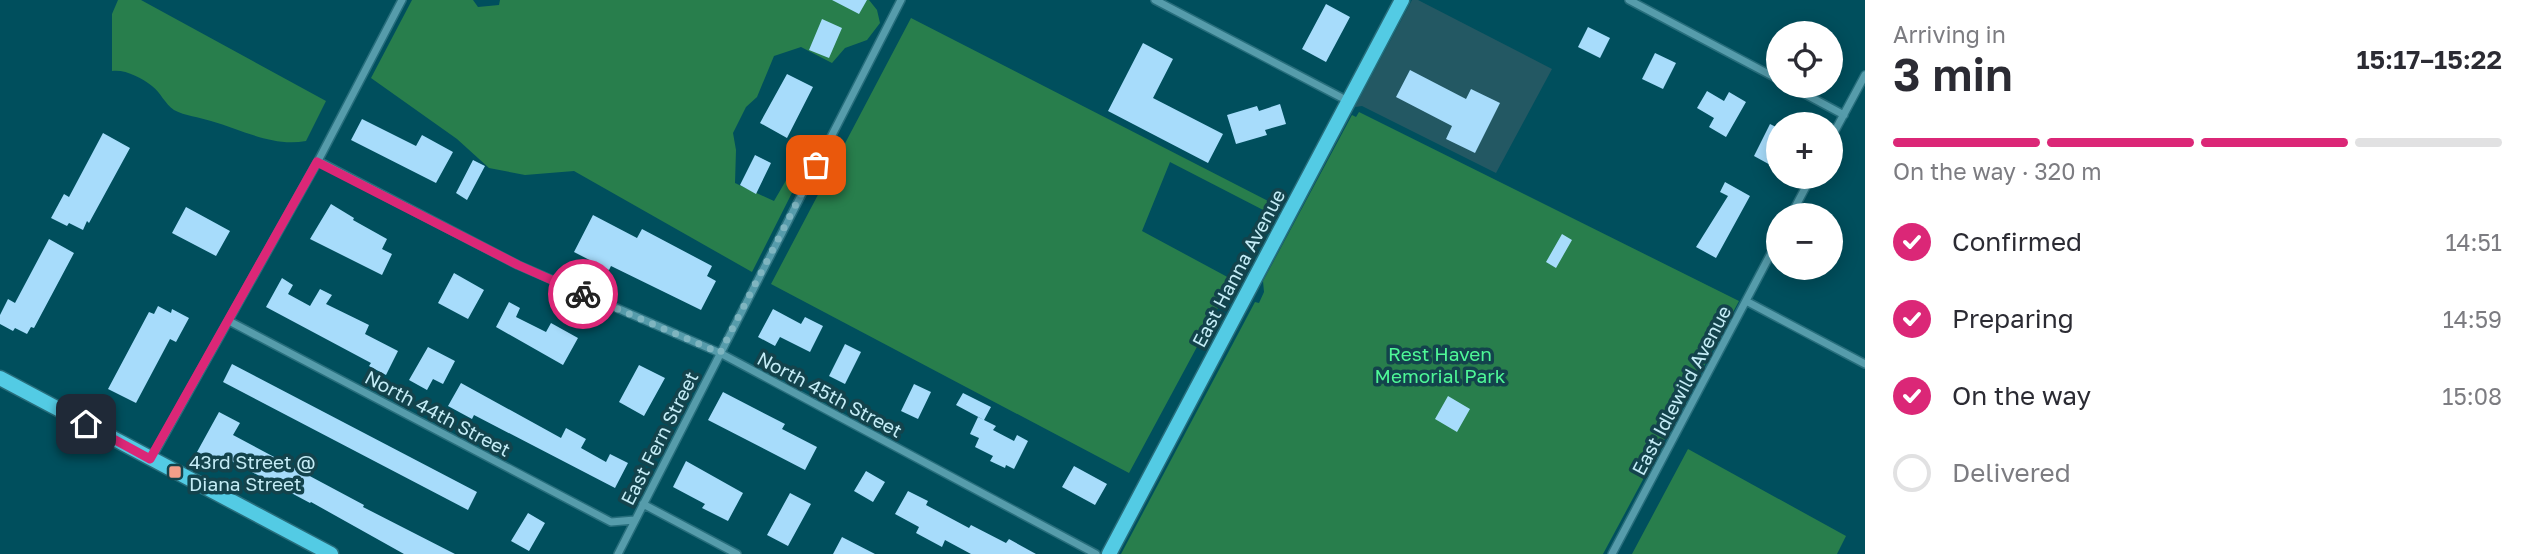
<!DOCTYPE html>
<meta charset="utf-8">
<style>
:root{--surface:#fff;--page:#f7f7f7;--text:#2b2b33;--muted:#7c7c81;--line:#e1e1e2;--accent:#db2777}
body{margin:0;font-family:"Golos Text",sans-serif;background:var(--page);color:var(--text);height:100vh;display:flex;flex-direction:column;font-size:26px;white-space:nowrap}
*{box-sizing:border-box;margin:0}
p{font-size:23px;color:var(--muted)}
.icon{flex:none;width:38px;height:38px;fill:none;stroke:currentColor;stroke-width:2;stroke-linecap:round;stroke-linejoin:round}
.map{position:relative;flex:1;overflow:hidden}
.panel{display:flex;flex-direction:column;background:var(--surface);width:665px}
.panel>*{flex:none}
.controls{position:absolute;left:1766px;top:21px;display:grid;gap:14px}
.controls a{display:grid;place-items:center;width:77px;height:77px;border-radius:50%;background:var(--surface);box-shadow:0 4px 18px #0003;font-size:35px}
.pin{position:absolute;display:grid;place-items:center;width:60px;height:60px;color:#fff;margin:-30px;border-radius:14px;box-shadow:0 4px 10px #0006}
.courier{position:absolute;display:grid;place-items:center;width:70px;height:70px;margin:-35px;border:5px solid #db2777;border-radius:50%;background:#fff;color:#222;box-shadow:0 2px 9px #0007}
.head em{font-style:normal;font-weight:600}
.head div{display:flex;flex-direction:column-reverse}
.head{display:flex;align-items:center;justify-content:space-between;height:119px;padding:0 28px}
h1{font-size:46px;font-weight:600;line-height:52px}
.bar{display:grid;grid-template-columns:repeat(4,1fr);gap:10px 7px;align-content:center;height:84px;padding:0 28px}
.bar i{height:9px;border-radius:5px;background:var(--line)}
.bar .current{background:var(--accent)}
.bar p{grid-column:span 4}
ol{padding:0 28px;list-style:none}
li{display:flex;align-items:center;gap:21px;height:77px}
li p{margin-inline-start:auto}
li .icon{padding:7px;border-radius:50%;background:var(--accent);color:#fff;stroke-width:4}
li:last-child{color:var(--muted)}
li i{width:38px;height:38px;border:4px solid var(--line);border-radius:50%}
main{display:flex;flex:1;min-height:0}
.map>svg:first-child{display:block}
.built{fill:#235863}
.green{fill:#287e4c}
.building{fill:#a7dcfb}
.lines{fill:none;stroke-linecap:round;stroke-linejoin:round}
.street-casing{stroke:#276e7c;stroke-width:10}
.secondary-casing{stroke:#276e7c;stroke-width:17}
.street{stroke:#569cab;stroke-width:7}
.secondary{stroke:#53cbe4;stroke-width:14}
.done{stroke:#7fb5c0;stroke-width:7;stroke-dasharray:0 12.6}
.route{stroke:#db2777;stroke-width:9}
.poi-dot{fill:#f49e89;stroke:#13434c;stroke-width:2.5}
.labels{text-anchor:middle;dominant-baseline:central;stroke-width:7;stroke-linejoin:round;paint-order:stroke}
.street-label{font-size:19px;fill:#c4ecf6;stroke:#13434c}
.park-label{font-size:19px;fill:#4ef897;stroke:#13434c}
.poi-label{font-size:19px;fill:#c4ecf6;stroke:#13434c;text-anchor:start}
</style>
<main>
<div class="map">
<svg width="1865" height="554" viewBox="0 0 1865 554">
<rect width="100%" height="100%" fill="#004f5d"/>
<path class="built" d="M 1412,0 L 1418,0 L 1552,69 L 1496,173 L 1362,106 L 1355,107 Z"/>
<path class="green" d="M 118,0 L 141,0 L 326,101 L 306,141 C 272,147 243,130 211,121 C 199,117 185,116 174,110 C 165,104 161,93 152,86 C 142,78 125,69 112,71 L 112,14 Z
M 412,0 L 473,0 L 478,7 L 499,5 L 500,0 L 869,0 L 877,10 L 880,23 L 867,40 L 845,48 L 832,63 L 801,47 L 774,56 L 757,97 L 746,107 L 733,133 L 736,150 L 735,183 L 774,201 L 788,177 L 798,181 L 752,272 L 574,171 L 525,175 L 489,168 L 457,139 L 371,78 Z
M 911,18 L 1274,204 L 1269,213 L 1170,162 L 1142,231 L 1233,280 L 1129,473 L 771,284 Z
M 1359,112 L 1739,301 L 1603,554 L 1121,554 L 1255,302 L 1259,303 L 1264,292 L 1263,281 L 1352,115 L 1356,117 Z
M 1688,449 L 1846,536 L 1837,554 L 1632,554 Z"/>
<path class="building" d="M 832,0 L 867,0 L 859,14 Z
M 1326,4 L 1350,17 L 1326,62 L 1302,49 Z
M 822,19 L 842,28 L 829,58 L 809,50 Z
M 1588,27 L 1610,38 L 1600,58 L 1578,47 Z
M 1143,43 L 1173,59 L 1153,98 L 1223,134 L 1208,163 L 1108,111 Z
M 1655,53 L 1676,63 L 1663,89 L 1642,79 Z
M 1410,70 L 1466,99 L 1471,89 L 1500,103 L 1475,153 L 1446,139 L 1452,126 L 1396,97 Z
M 787,74 L 813,87 L 787,138 L 760,123 Z
M 1707,91 L 1724,101 L 1729,92 L 1746,102 L 1726,137 L 1709,127 L 1714,118 L 1697,108 Z
M 1280,104 L 1286,124 L 1265,130 L 1267,135 L 1236,144 L 1227,115 L 1257,106 L 1259,111 Z
M 362,119 L 416,146 L 422,135 L 453,152 L 436,183 L 351,140 Z
M 1770,124 L 1778,128 L 1778,159 L 1774,167 L 1754,156 Z
M 103,133 L 130,148 L 89,223 L 87,221 L 83,230 L 69,223 L 67,226 L 51,218 L 64,194 L 69,197 Z
M 755,155 L 771,163 L 756,194 L 740,185 Z
M 473,160 L 485,166 L 467,200 L 456,193 Z
M 1725,182 L 1750,196 L 1716,258 L 1696,247 L 1728,196 L 1720,192 Z
M 331,204 L 354,218 L 353,220 L 387,239 L 382,249 L 392,254 L 382,275 L 310,239 Z
M 186,207 L 230,231 L 216,256 L 172,233 Z
M 593,215 L 637,238 L 642,229 L 712,266 L 707,276 L 716,281 L 701,310 L 611,266 L 609,270 L 574,252 Z
M 1562,234 L 1572,240 L 1556,268 L 1546,262 Z
M 49,239 L 74,253 L 34,328 L 31,327 L 27,334 L 15,328 L 13,331 L 0,324 L 0,315 L 8,299 L 15,303 Z
M 454,273 L 484,290 L 468,319 L 438,303 Z
M 282,278 L 293,285 L 288,294 L 310,306 L 320,289 L 332,295 L 326,304 L 369,325 L 365,334 L 398,351 L 386,375 L 369,366 L 371,363 L 266,307 Z
M 509,302 L 520,308 L 516,317 L 546,332 L 551,323 L 578,338 L 563,365 L 496,327 Z
M 158,306 L 171,313 L 172,309 L 189,318 L 176,342 L 170,339 L 136,403 L 108,389 L 149,312 L 154,314 Z
M 773,309 L 801,324 L 805,317 L 823,326 L 810,352 L 780,337 L 775,346 L 758,337 Z
M 845,344 L 861,352 L 845,384 L 829,376 Z
M 428,347 L 455,361 L 443,384 L 433,379 L 427,390 L 409,380 Z
M 232,364 L 477,492 L 468,510 L 223,382 Z
M 639,365 L 665,378 L 644,416 L 619,402 Z
M 461,383 L 561,438 L 566,428 L 586,439 L 581,448 L 606,462 L 610,454 L 628,463 L 615,488 L 474,415 L 472,419 L 448,406 Z
M 914,384 L 931,392 L 918,419 L 901,411 Z
M 723,392 L 785,424 L 782,429 L 817,447 L 805,470 L 708,420 Z
M 963,393 L 991,407 L 984,420 L 956,405 Z
M 1448,396 L 1470,409 L 1457,432 L 1435,419 Z
M 219,412 L 240,423 L 233,435 L 364,505 L 363,507 L 455,554 L 404,554 L 311,502 L 310,503 L 222,456 L 218,463 L 197,452 Z
M 978,417 L 996,426 L 993,430 L 1014,441 L 1017,435 L 1028,441 L 1014,469 L 1006,465 L 1005,468 L 990,461 L 993,456 L 975,447 L 979,438 L 970,434 Z
M 686,461 L 743,493 L 728,521 L 702,508 L 705,504 L 673,487 Z
M 1074,466 L 1107,484 L 1095,505 L 1062,487 Z
M 866,471 L 885,482 L 873,502 L 854,491 Z
M 908,491 L 928,501 L 926,505 L 969,528 L 971,525 L 1006,543 L 1009,539 L 1036,554 L 971,554 L 945,540 L 942,547 L 916,533 L 919,527 L 895,514 Z
M 790,493 L 811,504 L 788,546 L 767,535 Z
M 528,513 L 545,523 L 529,551 L 511,541 Z
M 842,537 L 875,554 L 833,554 Z"/>
<g class="lines">
<defs>
<path id="street" d="M 1155,0 L 1348,101
M 1629,0 L 1778,79
M 1790,86 L 1844,115
M 1830,140 L 1865,75
M 318,161 L 518,265 L 720,353 L 1096,554
M 1791,215 L 1811,177
M 1746,301 L 1865,364
M 229,321 L 611,522 L 635,520
M 151,459 L 318,161 L 402,0
M 643,504 L 737,554
M 618,554 L 901,0
M 1612,554 L 1778,240"/>
<path id="secondary" d="M 0,378 L 331,554
M 1109,554 L 1402,0"/>
</defs>
<use href="#street" class="street-casing"/>
<use href="#secondary" class="secondary-casing"/>
<use href="#street" class="street"/>
<use href="#secondary" class="secondary"/>
</g>
<g class="lines">
<path class="done" d="M 583,294 L 720,353 L 816,165"/>
<path class="route" d="M 86,424 L 150,459 L 317,162 L 518,265 L 583,294"/>
</g>
<rect class="poi-dot" x="168" y="465" width="14" height="14" rx="3.5"/>
<g class="labels">
<g class="street-label">
<text transform="translate(1238 268) rotate(-62)">East Hanna Avenue</text>
<text transform="translate(1681 390) rotate(-62)">East Idlewild Avenue</text>
<text transform="translate(830 394) rotate(28)">North 45th Street</text>
<text transform="translate(438 413) rotate(28)">North 44th Street</text>
<text transform="translate(659 438) rotate(-63)">East Fern Street</text>
</g>
<g class="park-label">
<text x="1440" y="353">Rest Haven<tspan x="1440" dy="22">Memorial Park</tspan></text>
</g>
<g class="poi-label">
<text x="189" y="461">43rd Street @<tspan x="189" dy="22">Diana Street</tspan></text>
</g>
</g>
</svg>
<div class="controls">
<a><svg class="icon" aria-label="locate" viewBox="0 0 24 24"><circle cx="12" cy="12" r="6"/><path d="M12 2v4M12 18v4M2 12h4M18 12h4"/></svg></a>
<a>+</a>
<a>−</a>
</div>
<div class="pin" style="left:816px;top:165px;background:#ea580c"><svg class="icon" aria-label="bag" viewBox="0 0 24 24"><path d="M5 8h14l-1 12H6zM9 8a3 3 0 0 1 6 0"/></svg></div>
<div class="pin" style="left:86px;top:424px;background:#1f2937"><svg class="icon" aria-label="home" viewBox="0 0 24 24"><path d="M3 11l9-7 9 7M6 9v11h12V9"/></svg></div>
<div class="courier" style="left:583px;top:294px"><svg class="icon" aria-label="bike" viewBox="0 0 24 24"><circle cx="6" cy="16" r="4"/><circle cx="18" cy="16" r="4"/><path d="M6 16l4-8h5l3 8M10 8l3 8H6M13 5h3"/></svg></div>
</div>
<section class="panel">
<div class="head"><div><h1>3 min</h1><p>Arriving in</p></div><em>15:17–15:22</em></div>
<div class="bar"><i class="current"></i><i class="current"></i><i class="current"></i><i></i><p>On the way · 320 m</p></div>
<ol>
<li><svg class="icon" aria-label="check" viewBox="0 0 24 24"><path d="M5 12l5 5 9-10"/></svg>Confirmed<p>14:51</p></li>
<li><svg class="icon" aria-label="check" viewBox="0 0 24 24"><path d="M5 12l5 5 9-10"/></svg>Preparing<p>14:59</p></li>
<li><svg class="icon" aria-label="check" viewBox="0 0 24 24"><path d="M5 12l5 5 9-10"/></svg>On the way<p>15:08</p></li>
<li><i></i>Delivered</li>
</ol>
</section>
</main>
